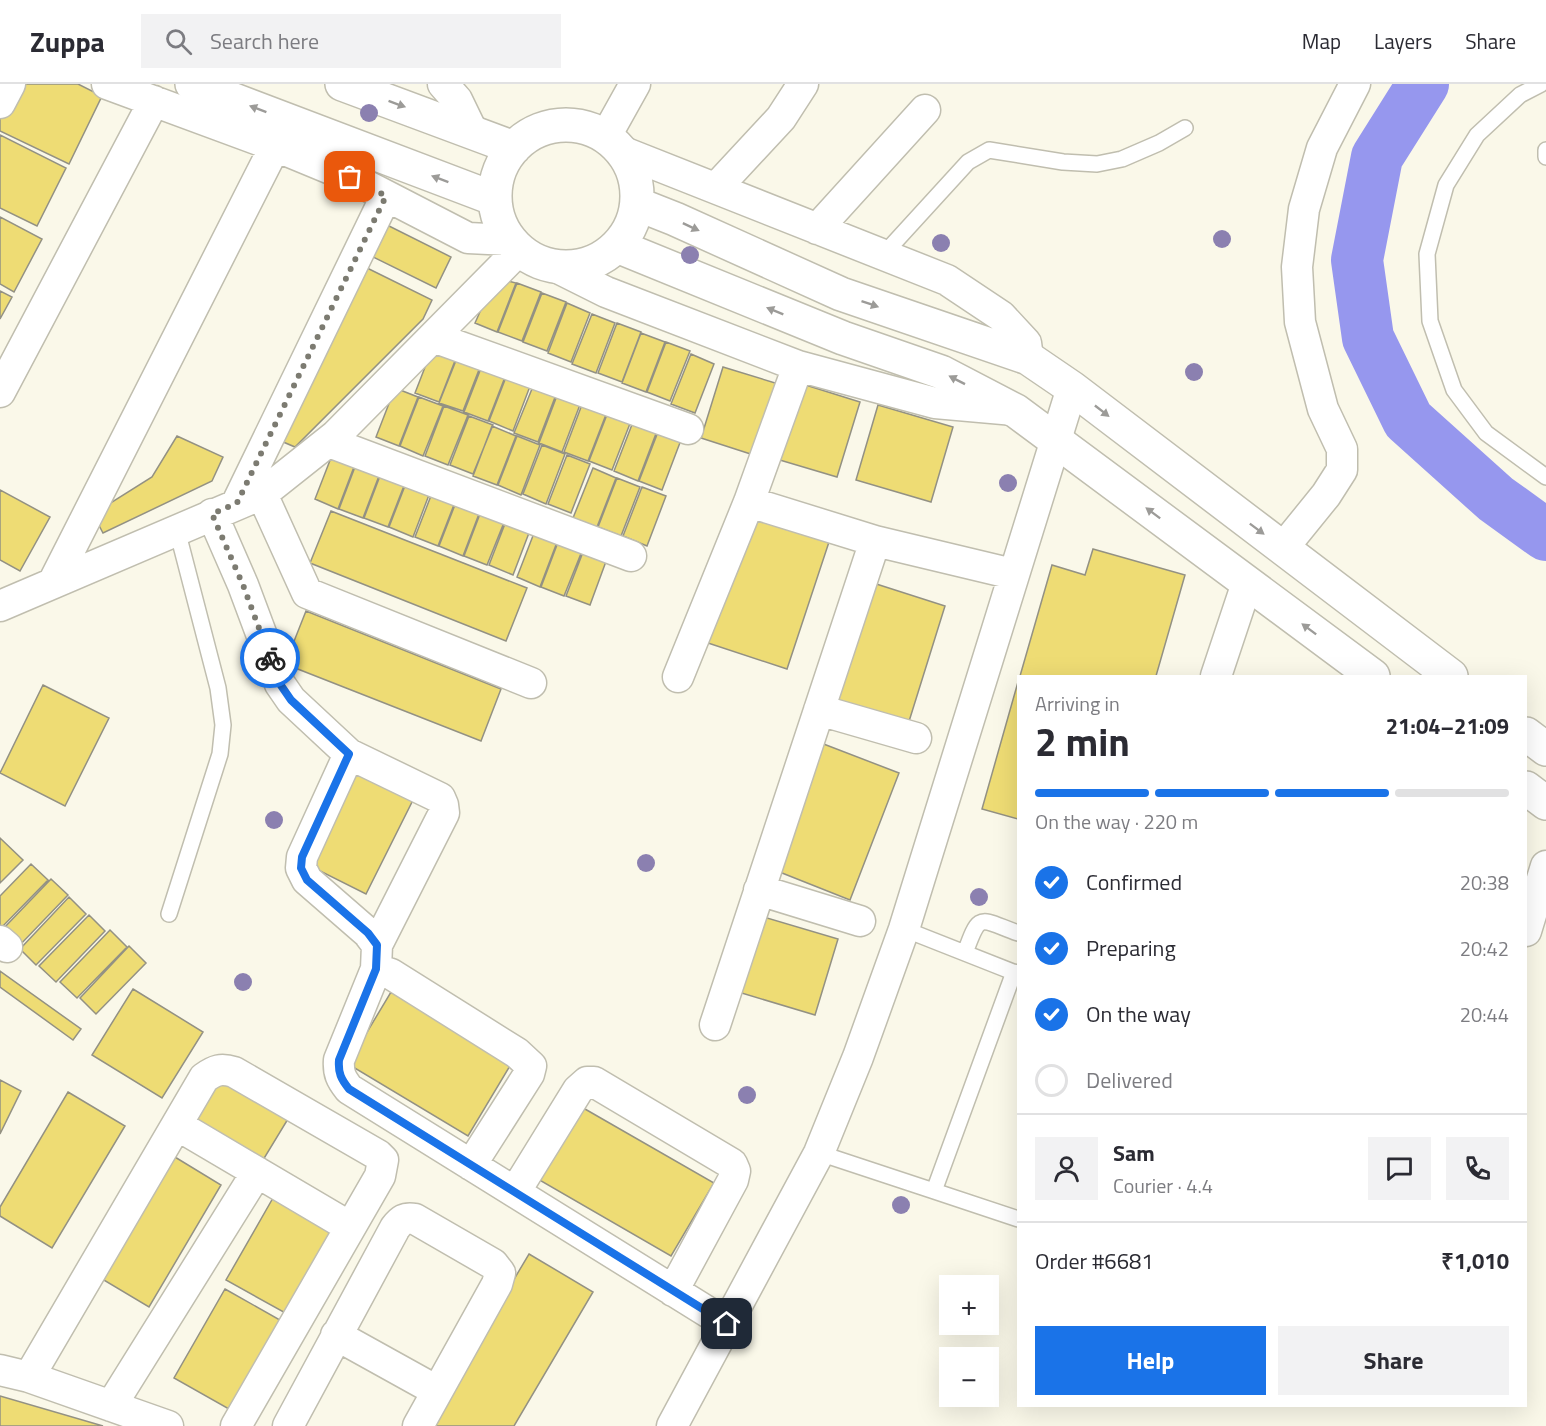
<!DOCTYPE html>
<meta charset="utf-8">
<style>
:root{--surface:#fff;--page:#f2f2f3;--text:#2b2b33;--muted:#7c7c81;--line:#e1e1e2;--accent:#1a73e8}
body{margin:0;font-family:"Titillium Web",sans-serif;background:var(--page);color:var(--text);height:100vh;display:flex;flex-direction:column;font-size:22px;white-space:nowrap}
*{box-sizing:border-box;margin:0}
p{font-size:20px;color:var(--muted)}
.icon{flex:none;width:33px;height:33px;fill:none;stroke:currentColor;stroke-width:2;stroke-linecap:round;stroke-linejoin:round}
.map{position:relative;flex:1;overflow:hidden}
.side{position:absolute;left:1017px;top:591px;width:510px;height:732px;display:flex;flex-direction:column;background:var(--surface);border-radius:0px;box-shadow:0 6px 24px #0002}
.side>*{flex:none}
.fabs{position:absolute;left:939px;top:1191px;display:grid;gap:12px}
.fabs a{display:grid;place-items:center;width:60px;height:60px;border-radius:0px;background:var(--surface);box-shadow:0 6px 24px #0002;font-size:30px}
.pin{position:absolute;display:grid;place-items:center;width:51px;height:51px;color:#fff;margin:-26px;border-radius:12px;box-shadow:0 3px 9px #0006}
.courier{position:absolute;display:grid;place-items:center;width:60px;height:60px;margin:-30px;border:4px solid #1a73e8;border-radius:50%;background:#fff;color:#222;box-shadow:0 2px 8px #0007}
.overview em{font-style:normal;font-weight:700}
.overview div{display:flex;flex-direction:column-reverse}
.overview{display:flex;align-items:center;justify-content:space-between;height:102px;padding:0 18px}
h1{font-size:39px;font-weight:700;line-height:45px}
.bar{display:grid;grid-template-columns:repeat(4,1fr);gap:9px 6px;align-content:center;height:72px;padding:0 18px}
.bar i{height:8px;border-radius:4px;background:var(--line)}
.bar .selected{background:var(--accent)}
.bar p{grid-column:span 4}
.line{display:flex;align-items:center;gap:15px;padding:0 18px;border-top:2px solid var(--line)}
.line div{flex:1}
.round{display:grid;place-items:center;flex:none;width:63px;height:63px;border-radius:0px;background:var(--page)}
ol{padding:0 18px;list-style:none}
li{display:flex;align-items:center;gap:18px;height:66px}
li p{margin-inline-start:auto}
li .icon{padding:6px;border-radius:50%;background:var(--accent);color:#fff;stroke-width:4}
li:last-child{color:var(--muted)}
li i{width:33px;height:33px;border:3px solid var(--line);border-radius:50%}
.button{display:flex;gap:12px;margin-top:auto;padding:12px 18px}
.button a{flex:1;height:69px;border-radius:0px;background:var(--accent);color:#fff;font-size:24px;font-weight:700;line-height:69px;text-align:center}
.button a+a{background:var(--page);color:var(--text)}
header{display:flex;align-items:center;gap:36px;box-sizing:border-box;height:84px;padding:0 30px;background:var(--surface);border-bottom:2px solid var(--line)}
header strong{font-size:28px}
nav{display:flex;gap:33px;margin-inline-start:auto;font-size:21px}
.search{width:420px;height:54px;background:var(--page);display:flex;align-items:center;gap:15px;box-sizing:border-box;padding:0 21px;border-radius:0px;color:var(--muted);font-size:22px}
.map>svg:first-child{display:block}
.lines{fill:none;stroke-linecap:round;stroke-linejoin:round}
.river{stroke:#9697ee;stroke-width:52}
.building{fill:#eedc74;stroke:#939183;stroke-width:1.5}
.service-casing{stroke:#c0beaf;stroke-width:18}
.minor-casing{stroke:#c0beaf;stroke-width:33}
.tertiary-casing{stroke:#c0beaf;stroke-width:36}
.service{stroke:#fff;stroke-width:15}
.minor{stroke:#fff;stroke-width:30}
.tertiary{stroke:#fff;stroke-width:33}
.tree{fill:#8b80b0}
.oneway{fill:#9c9b98}
.done{stroke:#7c7b71;stroke-width:6;stroke-dasharray:0 10.8}
.route{stroke:#1a73e8;stroke-width:8}
</style>
<header>
<strong>Zuppa</strong>
<div class="search"><svg class="icon" aria-label="search" viewBox="0 0 24 24"><circle cx="10" cy="10" r="6"/><path d="M15 15l6 6"/></svg>Search here</div>
<nav><a>Map</a><a>Layers</a><a>Share</a></nav>
</header>
<div class="map">
<svg width="1546" height="1342" viewBox="0 0 1546 1342">
<rect width="100%" height="100%" fill="#faf8e9"/>
<g class="lines">
<path class="river" d="M 1423,0 L 1377,73 L 1357,176 L 1368,254 L 1408,336 L 1496,415 L 1546,451"/>
</g>
<path class="building" d="M 14,0 L 78,0 L 102,12 L 69,80 L 0,47 L 0,29 Z
M 0,51 L 66,84 L 37,142 L 0,124 Z
M 0,133 L 42,155 L 14,208 L 0,200 Z
M 383,139 L 451,173 L 436,204 L 367,170 Z
M 363,182 L 432,216 L 423,235 L 295,363 L 281,357 Z
M 495,194 L 516,199 L 497,248 L 475,239 Z
M 517,199 L 541,208 L 522,257 L 498,248 Z
M 0,207 L 12,213 L 0,235 Z
M 542,209 L 566,218 L 547,267 L 523,258 Z
M 567,219 L 590,229 L 571,278 L 548,269 Z
M 592,230 L 615,239 L 596,289 L 572,280 Z
M 617,239 L 641,248 L 622,298 L 598,289 Z
M 641,249 L 665,258 L 646,308 L 622,299 Z
M 666,258 L 690,267 L 670,317 L 647,308 Z
M 434,260 L 458,269 L 439,318 L 415,309 Z
M 459,269 L 482,278 L 463,327 L 439,319 Z
M 691,270 L 714,280 L 695,329 L 671,320 Z
M 483,279 L 507,288 L 488,337 L 464,328 Z
M 723,283 L 785,302 L 763,374 L 701,354 Z
M 508,288 L 532,297 L 513,347 L 489,337 Z
M 796,298 L 860,318 L 837,393 L 773,374 Z
M 534,300 L 557,308 L 538,358 L 514,349 Z
M 395,304 L 418,313 L 399,362 L 376,353 Z
M 558,309 L 581,318 L 562,368 L 539,359 Z
M 419,313 L 443,322 L 423,372 L 400,362 Z
M 583,318 L 607,328 L 588,377 L 564,368 Z
M 878,321 L 953,343 L 931,418 L 856,396 Z
M 444,322 L 468,331 L 448,381 L 425,372 Z
M 608,328 L 631,337 L 612,386 L 589,377 Z
M 469,332 L 493,341 L 473,390 L 450,381 Z
M 633,338 L 657,347 L 638,397 L 614,387 Z
M 492,342 L 516,352 L 497,401 L 473,392 Z
M 658,348 L 681,356 L 662,406 L 639,397 Z
M 177,352 L 223,373 L 212,397 L 103,449 L 93,430 L 152,393 Z
M 517,352 L 540,361 L 521,411 L 498,401 Z
M 542,361 L 565,370 L 546,420 L 523,410 Z
M 334,366 L 357,375 L 338,425 L 315,415 Z
M 567,371 L 590,380 L 571,429 L 548,420 Z
M 358,375 L 382,384 L 363,434 L 339,425 Z
M 383,384 L 407,394 L 388,443 L 364,434 Z
M 593,384 L 616,394 L 597,443 L 573,434 Z
M 408,394 L 432,403 L 413,453 L 389,443 Z
M 617,394 L 640,403 L 621,452 L 598,443 Z
M 642,403 L 666,412 L 647,462 L 623,452 Z
M 434,404 L 457,413 L 438,462 L 415,453 Z
M 0,406 L 50,433 L 20,487 L 0,476 Z
M 458,413 L 482,422 L 463,472 L 439,462 Z
M 483,422 L 507,431 L 487,481 L 464,472 Z
M 331,427 L 527,504 L 506,557 L 310,479 Z
M 751,429 L 830,455 L 787,585 L 708,559 Z
M 508,432 L 532,441 L 513,491 L 489,481 Z
M 536,444 L 559,453 L 540,503 L 517,493 Z
M 560,453 L 584,462 L 564,512 L 541,503 Z
M 585,463 L 608,472 L 590,521 L 566,512 Z
M 1093,465 L 1185,491 L 1156,592 L 1020,592 L 1052,481 L 1085,491 Z
M 867,497 L 945,522 L 906,647 L 828,622 Z
M 306,527 L 501,605 L 481,657 L 285,580 Z
M 1018,598 L 1018,735 L 982,725 Z
M 43,601 L 109,634 L 65,722 L 0,689 Z
M 821,659 L 899,689 L 850,816 L 772,785 Z
M 358,681 L 416,710 L 366,810 L 308,781 Z
M 0,754 L 23,776 L 0,799 Z
M 31,780 L 48,796 L 0,845 L 0,812 Z
M 51,795 L 68,811 L 18,863 L 1,847 Z
M 69,813 L 86,830 L 36,881 L 20,865 Z
M 89,831 L 105,847 L 56,898 L 39,882 Z
M 757,831 L 838,855 L 815,931 L 735,907 Z
M 110,846 L 127,863 L 77,914 L 60,898 Z
M 129,862 L 146,879 L 96,930 L 80,914 Z
M 0,887 L 81,945 L 73,956 L 0,903 Z
M 133,905 L 203,948 L 162,1014 L 92,971 Z
M 391,908 L 511,980 L 468,1052 L 348,980 Z
M 221,989 L 291,1030 L 260,1081 L 191,1040 Z
M 0,996 L 21,1007 L 0,1050 Z
M 68,1008 L 125,1042 L 52,1164 L 0,1132 L 0,1123 Z
M 578,1021 L 714,1099 L 671,1172 L 536,1094 Z
M 165,1067 L 221,1101 L 149,1223 L 92,1189 Z
M 277,1107 L 339,1142 L 289,1231 L 226,1196 Z
M 529,1170 L 593,1208 L 514,1342 L 427,1342 Z
M 225,1205 L 287,1240 L 236,1329 L 174,1294 Z
M 0,1312 L 103,1342 L 0,1342 Z"/>
<g class="lines">
<defs>
<path id="service" d="M 1541,0 L 1520,11 L 1477,51 L 1446,101 L 1427,170 L 1430,237 L 1454,306 L 1486,349 L 1546,393
M 1546,66 L 1546,73
M 883,171 L 968,78 L 989,66 L 1063,78 L 1097,80 L 1122,75 L 1159,59 L 1185,44
M 169,830 L 220,670 L 223,641 L 218,604 L 177,446
M 904,845 L 1018,890
M 965,869 C 980,827 979,835 1018,849
M 1014,888 L 934,1107 L 1018,1135
M 819,1069 L 934,1107"/>
<path id="minor" d="M 107,0 L 275,62 L 350,93 L 468,154 L 509,156
M 443,0 L 457,16 L 472,47
M 0,19 L 10,0
M 606,52 L 635,0
M 621,67 L 947,196 L 1001,232 L 1026,259 L 1028,274
M 716,104 L 781,34 L 803,0
M 817,145 L 925,26
M 556,183 L 606,208 L 798,282 L 935,319 L 1014,326
M 433,253 L 688,345
M 0,308 L 154,17
M 329,358 L 631,472
M 262,410 L 307,509 L 531,599
M 749,418 L 875,457 L 1013,490
M 237,419 L 386,112
M 212,430 L 243,501 L 280,600 L 291,616 L 349,670 L 302,773 L 301,784 L 307,796 L 368,849 L 377,861 L 376,885 L 339,976 C 338,989 341,995 349,1005 L 727,1240
M 1283,464 L 1326,411 L 1342,386 L 1342,365 L 1323,325 L 1300,238 L 1297,183 L 1304,125 L 1322,64 L 1355,0
M 53,499 L 275,62
M 0,522 L 262,410 L 335,352 L 519,166
M 1216,592 L 1247,499
M 678,593 L 749,418 L 798,282
M 819,626 L 916,654
M 349,670 L 440,714 L 443,721 L 444,729 L 377,861
M 759,806 L 860,837
M 1526,847 L 1546,782
M 0,857 L 7,863
M 376,885 L 391,890 L 517,969 L 531,982 L 529,990 L 471,1081
M 715,941 L 875,457
M 177,1041 L 350,1143
M 515,1108 L 578,1006 L 587,998 L 594,998 L 732,1080 L 735,1087 L 733,1096 L 673,1207
M 336,1251 L 437,1307
M 0,1286 L 29,1293 L 168,1342
M 29,1293 L 204,994 C 215,986 221,984 234,988 L 378,1071 L 383,1076 L 380,1092 L 236,1342
M 111,1322 L 257,1088
M 288,1342 L 395,1144 C 401,1136 405,1133 415,1135 L 493,1180 L 500,1189 L 497,1200 L 418,1342
M 672,1342 L 819,1069 L 858,973 L 904,845 L 1072,304"/>
<path id="tertiary" d="M 192,0 L 495,115
M 342,0 L 514,64
M495 112a71 71 0 1 1 142 0a71 71 0 1 1-142 0Z
M 637,120 L 675,135 L 841,210 L 1028,274 L 1072,304 L 1451,592
M 617,162 L 843,254 L 941,288 L 1016,327 L 1373,592
M 1526,650 L 1546,665
M 1526,704 L 1546,719"/>
</defs>
<use href="#service" class="service-casing"/>
<use href="#minor" class="minor-casing"/>
<use href="#tertiary" class="tertiary-casing"/>
<use href="#service" class="service"/>
<use href="#minor" class="minor"/>
<use href="#tertiary" class="tertiary"/>
</g>
<g class="tree">
<circle cx="369" cy="29" r="9"/>
<circle cx="1222" cy="155" r="9"/>
<circle cx="941" cy="159" r="9"/>
<circle cx="690" cy="171" r="9"/>
<circle cx="1194" cy="288" r="9"/>
<circle cx="1008" cy="399" r="9"/>
<circle cx="274" cy="736" r="9"/>
<circle cx="646" cy="779" r="9"/>
<circle cx="979" cy="813" r="9"/>
<circle cx="243" cy="898" r="9"/>
<circle cx="747" cy="1011" r="9"/>
<circle cx="901" cy="1121" r="9"/>
</g>
<defs><path id="oneway-solid" d="M-6-.8H1V-3.2L6.5 0L1 3.2V.8H-6Z" transform="scale(1.5)"/></defs>
<g class="oneway">
<use href="#oneway-solid" transform="translate(397 20) rotate(20)"/>
<use href="#oneway-solid" transform="translate(258 25) rotate(-159)"/>
<use href="#oneway-solid" transform="translate(440 95) rotate(-159)"/>
<use href="#oneway-solid" transform="translate(691 143) rotate(25)"/>
<use href="#oneway-solid" transform="translate(870 220) rotate(19)"/>
<use href="#oneway-solid" transform="translate(775 227) rotate(-158)"/>
<use href="#oneway-solid" transform="translate(957 296) rotate(-153)"/>
<use href="#oneway-solid" transform="translate(1102 327) rotate(38)"/>
<use href="#oneway-solid" transform="translate(1153 429) rotate(-143)"/>
<use href="#oneway-solid" transform="translate(1257 445) rotate(37)"/>
<use href="#oneway-solid" transform="translate(1309 545) rotate(-143)"/>
</g>
<g class="lines">
<path class="done" d="M 270,574 L 243,501 L 212,430 L 237,419 L 386,112 L 350,93"/>
<path class="route" d="M 270,574 L 280,600 L 291,616 L 349,670 L 302,773 L 301,784 L 307,796 L 368,849 L 377,861 L 376,885 L 339,976 C 338,989 341,995 349,1005 L 727,1240"/>
</g>
</svg>
<div class="fabs">
<a>+</a>
<a>−</a>
</div>
<div class="pin" style="left:350px;top:93px;background:#ea580c"><svg class="icon" aria-label="bag" viewBox="0 0 24 24"><path d="M5 8h14l-1 12H6zM9 8a3 3 0 0 1 6 0"/></svg></div>
<div class="pin" style="left:727px;top:1240px;background:#1f2937"><svg class="icon" aria-label="home" viewBox="0 0 24 24"><path d="M3 11l9-7 9 7M6 9v11h12V9"/></svg></div>
<div class="courier" style="left:270px;top:574px"><svg class="icon" aria-label="bike" viewBox="0 0 24 24"><circle cx="6" cy="16" r="4"/><circle cx="18" cy="16" r="4"/><path d="M6 16l4-8h5l3 8M10 8l3 8H6M13 5h3"/></svg></div>
<section class="side">
<div class="overview"><div><h1>2 min</h1><p>Arriving in</p></div><em>21:04–21:09</em></div>
<div class="bar"><i class="selected"></i><i class="selected"></i><i class="selected"></i><i></i><p>On the way · 220 m</p></div>
<ol>
<li><svg class="icon" aria-label="check" viewBox="0 0 24 24"><path d="M5 12l5 5 9-10"/></svg>Confirmed<p>20:38</p></li>
<li><svg class="icon" aria-label="check" viewBox="0 0 24 24"><path d="M5 12l5 5 9-10"/></svg>Preparing<p>20:42</p></li>
<li><svg class="icon" aria-label="check" viewBox="0 0 24 24"><path d="M5 12l5 5 9-10"/></svg>On the way<p>20:44</p></li>
<li><i></i>Delivered</li>
</ol>
<div class="line" style="height:108px"><a class="round"><svg class="icon" aria-label="person" viewBox="0 0 24 24"><circle cx="12" cy="8" r="4"/><path d="M4 21q1-7 8-7t8 7"/></svg></a><div><b>Sam</b><p>Courier · 4.4</p></div><a class="round"><svg class="icon" aria-label="chat" viewBox="0 0 24 24"><path d="M4 5h16v11H9l-5 4z"/></svg></a><a class="round"><svg class="icon" aria-label="phone" viewBox="0 0 24 24"><path d="M5 4h4l2 5-3 2q2 4 5 5l2-3 5 2v4C11 20 4 13 5 4z"/></svg></a></div>
<div class="line" style="height:78px"><div>Order #6681</div><b>₹1,010</b></div>
<div class="button"><a>Help</a><a>Share</a></div>
</section>
</div>
